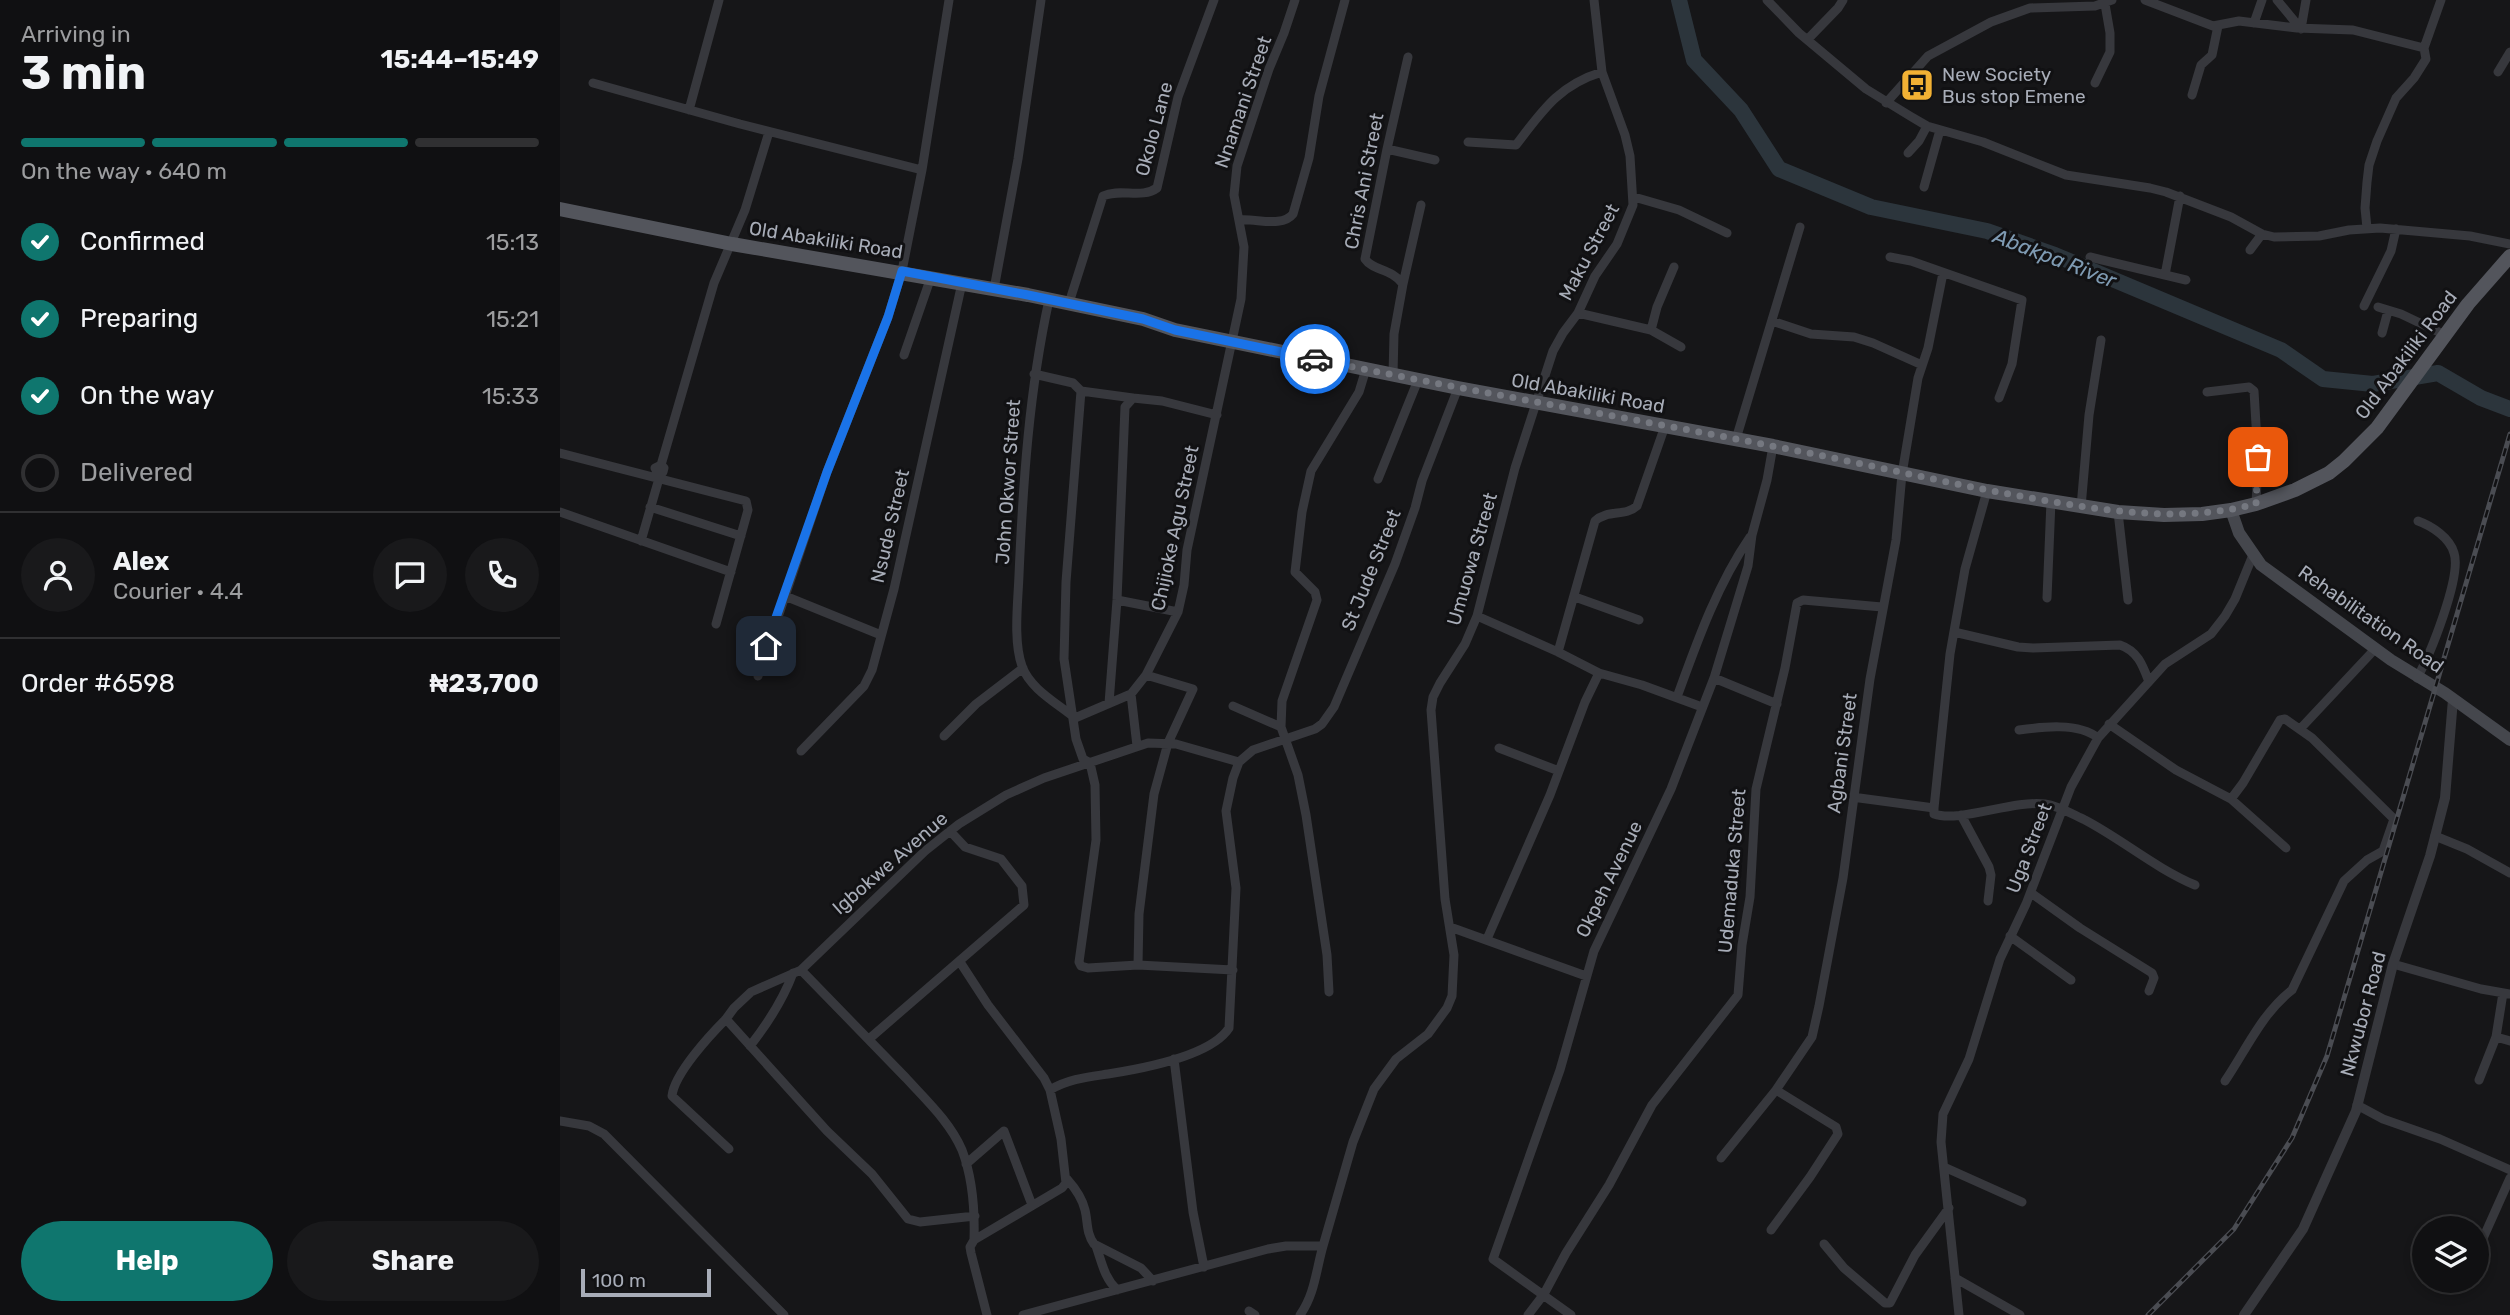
<!DOCTYPE html>
<meta charset="utf-8">
<style>
:root{--surface:#101012;--page:#19191b;--text:#f1f3f6;--muted:#9c9d9f;--line:#303032;--accent:#0f766e}
body{margin:0;font-family:Rubik,sans-serif;background:var(--page);color:var(--text);height:100vh;display:flex;flex-direction:column;font-size:26px;white-space:nowrap}
*{box-sizing:border-box;margin:0}
p{font-size:23px;color:var(--muted)}
.icon{flex:none;width:38px;height:38px;fill:none;stroke:currentColor;stroke-width:2;stroke-linecap:round;stroke-linejoin:round}
.map{position:relative;flex:1;overflow:hidden}
.drawer{display:flex;flex-direction:column;background:var(--surface);width:560px}
.drawer>*{flex:none}
.tools{position:absolute;left:1852px;top:1216px;display:grid;gap:14px}
.tools a{display:grid;place-items:center;width:77px;height:77px;border-radius:50%;background:var(--surface);box-shadow:0 4px 10px #0003,0 0 0 2px var(--line);font-size:35px}
.scale{position:absolute;left:21px;bottom:18px;width:130px;box-sizing:border-box;padding-left:7px;border:4px solid #a8adb8;border-top:0;font-size:19px;line-height:24px;white-space:nowrap;color:#a8adb8;-webkit-text-stroke:5px #111113;paint-order:stroke}
.pin{position:absolute;display:grid;place-items:center;width:60px;height:60px;color:#fff;margin:-30px;border-radius:14px;box-shadow:0 4px 10px #0006}
.courier{position:absolute;display:grid;place-items:center;width:70px;height:70px;margin:-35px;border:5px solid #1a73e8;border-radius:50%;background:#fff;color:#222;box-shadow:0 2px 9px #0007}
.headline em{font-style:normal;font-weight:700}
.headline div{display:flex;flex-direction:column-reverse}
.headline{display:flex;align-items:center;justify-content:space-between;height:119px;padding:0 21px}
h1{font-size:46px;font-weight:700;line-height:52px}
.bar{display:grid;grid-template-columns:repeat(4,1fr);gap:10px 7px;align-content:center;height:84px;padding:0 21px}
.bar i{height:9px;border-radius:5px;background:var(--line)}
.bar .on{background:var(--accent)}
.bar p{grid-column:span 4}
.line{display:flex;align-items:center;gap:18px;padding:0 21px;border-top:2px solid var(--line)}
.line div{flex:1}
.round{display:grid;place-items:center;flex:none;width:74px;height:74px;border-radius:37px;background:var(--page)}
ol{padding:0 21px;list-style:none}
li{display:flex;align-items:center;gap:21px;height:77px}
li p{margin-inline-start:auto}
li .icon{padding:7px;border-radius:50%;background:var(--accent);color:#fff;stroke-width:4}
li:last-child{color:var(--muted)}
li i{width:38px;height:38px;border:4px solid var(--line);border-radius:50%}
.action{display:flex;gap:14px;margin-top:auto;padding:14px 21px}
.action a{flex:1;height:80px;border-radius:42px;background:var(--accent);color:#fff;font-size:28px;font-weight:700;line-height:80px;text-align:center}
.action a+a{background:var(--page);color:var(--text)}
main{display:flex;flex:1;min-height:0}
.map>svg:first-child{display:block}
.lines{fill:none;stroke-linecap:round;stroke-linejoin:round}
.river{stroke:#2c353c;stroke-width:16}
.minor{stroke:#37383d;stroke-width:9}
.tertiary{stroke:#37383d;stroke-width:10}
.secondary{stroke:#45474d;stroke-width:12}
.primary{stroke:#53555c;stroke-width:14}
.rail-casing{stroke:#4a4c52;stroke-width:5}
.rail{stroke:#111113;stroke-width:2.5;stroke-dasharray:8;stroke-linecap:butt}
.done{stroke:#757880;stroke-width:7;stroke-dasharray:0 12.6}
.route{stroke:#1a73e8;stroke-width:9}
.labels{text-anchor:middle;dominant-baseline:central;stroke-width:6;stroke-linejoin:round;paint-order:stroke}
.poi-label{font-size:19px;fill:#a8adb8;stroke:#111113;text-anchor:start}
.street-label{font-size:19px;fill:#a8adb8;stroke:#111113}
.water-label{font-size:21px;font-style:italic;fill:#7f9bb3;stroke:#111113}
</style>
<main>
<section class="drawer">
<div class="headline"><div><h1>3 min</h1><p>Arriving in</p></div><em>15:44–15:49</em></div>
<div class="bar"><i class="on"></i><i class="on"></i><i class="on"></i><i></i><p>On the way · 640 m</p></div>
<ol>
<li><svg class="icon" aria-label="check" viewBox="0 0 24 24"><path d="M5 12l5 5 9-10"/></svg>Confirmed<p>15:13</p></li>
<li><svg class="icon" aria-label="check" viewBox="0 0 24 24"><path d="M5 12l5 5 9-10"/></svg>Preparing<p>15:21</p></li>
<li><svg class="icon" aria-label="check" viewBox="0 0 24 24"><path d="M5 12l5 5 9-10"/></svg>On the way<p>15:33</p></li>
<li><i></i>Delivered</li>
</ol>
<div class="line" style="height:126px"><a class="round"><svg class="icon" aria-label="person" viewBox="0 0 24 24"><circle cx="12" cy="8" r="4"/><path d="M4 21q1-7 8-7t8 7"/></svg></a><div><b>Alex</b><p>Courier · 4.4</p></div><a class="round"><svg class="icon" aria-label="chat" viewBox="0 0 24 24"><path d="M4 5h16v11H9l-5 4z"/></svg></a><a class="round"><svg class="icon" aria-label="phone" viewBox="0 0 24 24"><path d="M5 4h4l2 5-3 2q2 4 5 5l2-3 5 2v4C11 20 4 13 5 4z"/></svg></a></div>
<div class="line" style="height:91px"><div>Order #6598</div><b>₦23,700</b></div>
<div class="action"><a>Help</a><a>Share</a></div>
</section>
<div class="map">
<svg width="1950" height="1315" viewBox="0 0 1950 1315">
<rect width="100%" height="100%" fill="#161618"/>
<g class="lines">
<path class="river" d="M 1119,0 L 1134,60 L 1181,110 L 1219,169 L 1311,207 L 1427,231 L 1495,255 L 1721,350 L 1763,379 L 1813,384 L 1878,373 L 1921,398 L 1950,409"/>
<path class="minor" d="M 1207,0 L 1239,33 L 1306,89 L 1350,116 L 1367,126 L 1423,142 L 1506,175 L 1590,188 L 1606,192 L 1671,217 L 1702,234 L 1714,237 L 1759,236 L 1789,230 L 1820,228 L 1910,236 L 1950,244
M 1585,0 L 1653,26 L 1679,21 L 1737,28 L 1793,30 L 1864,48
M 1717,0 L 1741,29
M 1694,23 L 1702,0
M 1741,29 L 1746,0
M 1248,39 L 1278,8 L 1283,0
M 1938,72 L 1950,52
M 33,83 L 180,124 L 362,170
M 1535,83 L 1550,52 L 1550,33 L 1545,4
M 1632,95 L 1641,65 L 1652,55 L 1658,26
M 1326,103 L 1368,56 L 1431,22 L 1470,8 L 1535,6 L 1552,0
M 129,110 L 159,0
M 908,142 L 956,145 C 982,111 999,85 1042,72
M 827,149 L 875,160
M 1348,153 L 1359,141 L 1367,126
M 1364,187 L 1380,130
M 1620,196 L 1605,275 L 1626,280
M 1074,197 L 1119,210 L 1167,233
M 679,220 C 696,218 722,228 733,214 L 749,158 L 759,96 L 785,0
M 1807,228 L 1805,208 L 1807,182 L 1809,165 L 1817,141 L 1836,98 L 1854,78 L 1866,59 L 1864,48 L 1881,0
M 1690,250 L 1702,234
M 1330,257 L 1351,261 L 1462,300 L 1452,364 L 1439,398
M 1530,257 L 1605,275
M 843,284 L 861,205
M 434,289 L 458,159 L 481,0
M 489,300 C 469,391 463,483 459,575 C 458,602 453,641 462,666 C 470,689 497,703 515,718
M 509,303 L 543,196 C 560,188 582,199 597,188 L 618,97 L 654,0
M 1804,306 L 1831,251 L 1836,229
M 1818,307 L 1841,314 L 1885,335
M 1018,313 L 1091,330 L 1121,347
M 1212,321 L 1251,334 L 1294,337 L 1313,343 L 1362,365
M 1091,330 L 1097,307 L 1114,267
M 1822,333 L 1828,311
M 344,355 L 371,277
M 474,374 L 513,383 L 521,391 L 573,398
M 833,375 L 834,334 L 843,284 C 831,268 813,271 805,259 L 827,149 L 848,57
M 521,391 L 506,582 L 504,659 L 516,739 L 523,759 L 530,763 L 535,785 L 536,840 L 519,962 L 521,966 L 528,968 L 578,965 L 673,970
M 1647,392 L 1689,387 L 1694,391 L 1698,458 L 1696,504
M 1176,439 L 1240,227
M 0,453 L 186,501 L 188,510 L 156,624
M 101,465 L 104,468 L 103,472 L 98,474 L 95,468 L 101,465 L 154,283 L 185,210 L 209,132
M 818,479 L 858,380
M 90,507 L 181,536
M 1521,507 L 1529,415 L 1541,340
M 0,512 L 171,572
M 1558,512 L 1568,600
M 81,541 L 100,475
M 225,596 L 321,635
M 1015,597 L 1079,620
M 1487,598 L 1491,501
M 557,600 L 618,612
M 917,616 L 998,652 L 1039,673 L 1082,685 L 1142,707
M 1394,632 L 1458,647 L 1473,648 L 1560,645 C 1578,651 1583,666 1589,682
M 998,652 L 1035,521 C 1048,509 1065,517 1077,506 L 1105,426
M 198,676 L 267,472 L 328,317 L 342,271 L 362,170 L 389,0
M 1154,678 L 1217,704
M 1857,678 C 1870,655 1902,576 1894,553 C 1890,538 1872,526 1858,521
M 571,694 L 577,746
M 1117,697 C 1137,642 1157,585 1190,537
M 549,703 L 557,600 L 565,407 L 573,398 L 602,401 L 657,415
M 673,706 L 721,727
M 515,718 L 571,694 L 586,675 L 618,612 L 624,585 L 627,550 L 681,299 L 684,247 L 674,195 L 677,166 L 709,69 L 724,33 L 735,0
M 1549,724 L 1616,770 L 1671,799 L 1726,848
M 1741,728 L 1815,649
M 1459,730 C 1481,727 1519,722 1538,738
M 384,736 L 416,704 L 463,668
M 939,748 L 999,771
M 241,751 L 304,686 L 312,670 L 334,589 L 402,283
M 1292,797 L 1374,808 L 1374,814 C 1399,823 1453,800 1485,804 C 1499,806 1512,814 1525,820 C 1563,840 1595,868 1635,885
M 1374,808 L 1390,654 L 1405,569 L 1427,491
M 1401,815 L 1429,867 L 1431,875 L 1428,901
M 1875,836 L 1907,849 L 1950,873
M 1471,893 L 1520,928 L 1592,973 L 1594,978 L 1589,991
M 890,927 L 1026,976
M 1450,936 L 1511,980
M 927,939 L 990,795 L 1025,702 L 1039,673
M 400,962 L 428,1005 L 484,1078 L 490,1090
M 1833,964 L 1921,989 L 1950,994
M 578,965 L 579,914 L 594,794 L 608,743 L 633,689 L 586,675
M 241,970 C 276,1006 311,1042 346,1078 C 366,1100 390,1122 402,1150 C 413,1179 415,1209 414,1240
M 769,992 L 767,955 L 746,815 L 738,775 L 721,727 L 722,701 L 757,600 L 755,592 L 735,572 L 742,512 L 751,471 L 799,392 L 806,369
M 166,1019 C 150,1035 114,1074 112,1096 L 169,1149
M 1936,1037 L 1950,1041
M 309,1039 L 464,905 L 462,886 L 441,859 L 405,847 L 390,831
M 190,1046 C 208,1023 223,1000 233,973
M 614,1059 L 633,1212 L 644,1267
M 1919,1080 L 1936,1037 L 1943,993
M 1665,1081 C 1686,1050 1702,1013 1732,990 L 1784,881 L 1807,860 L 1823,851 L 1834,819 L 1752,738 L 1725,719 L 1720,720 L 1683,783 L 1671,799
M 1797,1105 L 1823,1119 L 1880,1139 L 1950,1170
M 0,1121 L 29,1126 L 44,1134 L 224,1315
M 1161,1158 L 1216,1090
M 406,1164 L 444,1131 L 472,1205
M 1384,1167 L 1462,1202
M 507,1179 C 515,1188 522,1197 525,1210 C 528,1222 526,1233 534,1244 L 581,1268 L 593,1281
M 415,1216 L 360,1222 L 348,1219 L 312,1174 L 267,1131 L 166,1019 L 174,1008 L 191,992 L 241,970 L 365,851 L 399,824 L 446,795 L 484,778 L 588,743 L 616,744 L 679,762
M 1211,1230 L 1250,1177 L 1278,1134 L 1276,1127 L 1216,1090 L 1252,1037 L 1259,1006 L 1283,878 L 1310,679 L 1336,540 L 1342,474 L 1358,378 L 1368,348 L 1383,273
M 1264,1244 L 1284,1268 L 1325,1303 L 1330,1303 L 1355,1255 L 1389,1208
M 536,1246 C 542,1263 544,1277 557,1290
M 763,1246 L 793,1142 L 814,1089 L 836,1059 L 868,1034 L 887,1008 L 892,996 L 894,955 L 885,899 L 871,710 L 873,697 L 880,683 L 905,644 L 917,616 L 955,468 L 993,351 L 1003,333 L 1018,313 L 1035,276 L 1057,244 L 1073,205 L 1070,156 L 1065,135 L 1042,72 L 1034,0
M 1916,1254 L 1950,1178
M 1395,1278 L 1460,1315
M 689,1311 L 695,1315
M 427,1315 L 411,1253 L 410,1247 L 414,1240 L 502,1188 L 506,1183 L 501,1139 L 490,1090 C 508,1079 528,1077 548,1074 C 580,1069 651,1056 669,1028 L 676,888 L 666,811 L 673,778 L 679,762 L 693,750 L 755,729 L 762,724 L 774,707 L 835,564 L 855,508 L 862,481 L 898,388
M 463,1315 L 708,1249 L 726,1246 L 763,1246 C 756,1270 755,1294 740,1315
M 968,1315 L 984,1294 L 1006,1253 L 1049,1185 L 1092,1105 L 1178,995 L 1182,945 L 1190,897 L 1196,789 L 1225,668 L 1237,603 L 1243,600 L 1322,607
M 1011,1315 L 933,1259 L 1000,1070 L 1034,951 L 1111,789 L 1154,678 L 1188,566 L 1192,535 L 1207,480 L 1213,446
M 1399,1315 L 1381,1142 L 1383,1114 L 1409,1059 L 1440,959 L 1466,904 L 1511,787 L 1538,738 L 1605,664 L 1651,634 L 1665,616 L 1675,599 L 1693,555"/>
<path class="tertiary" d="M 1684,1315 L 1743,1229 L 1796,1111 L 1833,964 L 1870,856 L 1885,798 L 1893,699"/>
<path class="secondary" d="M 1671,510 L 1679,533 L 1701,565 L 1831,660 L 1885,693 L 1950,740"/>
<path class="primary" d="M 0,209 L 172,244 L 468,295 L 583,319 L 615,330 L 898,388 L 1213,446 L 1427,491 L 1558,512 L 1604,515 L 1642,514 L 1671,510 L 1696,504 L 1735,490 L 1769,473 L 1784,461 L 1817,428 L 1908,304 L 1950,256"/>
<defs>
<path id="rail" d="M 1588,1315 L 1674,1229 L 1732,1138 L 1767,1056 L 1950,434"/>
</defs>
<use href="#rail" class="rail-casing"/>
<use href="#rail" class="rail"/>
</g>
<g class="lines">
<path class="done" d="M 755,359 C 907,391 1060,416 1212,446 C 1299,462 1384,483 1471,498 C 1546,511 1620,523 1696,504 L 1698,457"/>
<path class="route" d="M 206,646 L 267,472 L 328,317 L 342,271 L 468,295 L 583,319 L 615,330 L 755,359"/>
</g>
<defs>
<symbol id="bus-square" viewBox="-11 -11 22 22"><rect x="-9" y="-9" width="18" height="18" rx="4" fill="#f2b134" stroke="#111113"/><path d="M-5-6H5V4H4V6H2V4H-2V6H-4V4H-5ZM-3.5-4V0h7V-4ZM-3.5 1.2v1.5H-2V1.2ZM2 1.2v1.5H3.5V1.2Z" fill="#111"/></symbol>
</defs>
<g fill-rule="evenodd">
<use href="#bus-square" x="1338" y="66" width="38" height="38"/>
</g>
<g class="labels">
<g class="poi-label">
<text x="1382" y="74">New Society<tspan x="1382" dy="22">Bus stop Emene</tspan></text>
</g>
<g class="street-label">
<text transform="translate(683 102) rotate(-71)">Nnamani Street</text>
<text transform="translate(594 129) rotate(-75)">Okolo Lane</text>
<text transform="translate(804 181) rotate(-79)">Chris Ani Street</text>
<text transform="translate(266 240) rotate(9)">Old Abakiliki Road</text>
<text transform="translate(1029 252) rotate(-62)">Maku Street</text>
<text transform="translate(1846 355) rotate(-53)">Old Abakiliki Road</text>
<text transform="translate(1028 393) rotate(10)">Old Abakiliki Road</text>
<text transform="translate(448 482) rotate(-86)">John Okwor Street</text>
<text transform="translate(330 526) rotate(-77)">Nsude Street</text>
<text transform="translate(615 528) rotate(-78)">Chijioke Agu Street</text>
<text transform="translate(912 559) rotate(-74)">Umuowa Street</text>
<text transform="translate(811 570) rotate(-68)">St Jude Street</text>
<text transform="translate(1811 619) rotate(35)">Rehabilitation Road</text>
<text transform="translate(1282 753) rotate(-82)">Agbani Street</text>
<text transform="translate(1469 848) rotate(-69)">Uga Street</text>
<text transform="translate(330 863) rotate(-41)">Igbokwe Avenue</text>
<text transform="translate(1172 871) rotate(-85)">Udemaduka Street</text>
<text transform="translate(1049 879) rotate(-64)">Okpeh Avenue</text>
<text transform="translate(1803 1014) rotate(-75)">Nkwubor Road</text>
</g>
<g class="water-label">
<text transform="translate(1495 258) rotate(21)">Abakpa River</text>
</g>
</g>
</svg>
<div class="tools">
<a><svg class="icon" aria-label="layers" viewBox="0 0 24 24"><path d="M12 4l9 5-9 5-9-5zM3 14l9 5 9-5"/></svg></a>
</div>
<div class="scale">100 m</div>
<div class="pin" style="left:1698px;top:457px;background:#ea580c"><svg class="icon" aria-label="bag" viewBox="0 0 24 24"><path d="M5 8h14l-1 12H6zM9 8a3 3 0 0 1 6 0"/></svg></div>
<div class="pin" style="left:206px;top:646px;background:#1f2937"><svg class="icon" aria-label="home" viewBox="0 0 24 24"><path d="M3 11l9-7 9 7M6 9v11h12V9"/></svg></div>
<div class="courier" style="left:755px;top:359px"><svg class="icon" aria-label="car" viewBox="0 0 24 24"><path d="M5 17H2v-5l4-1 3-4h7l3 4 3 1v5h-3M9 17h6M6 11h13"/><circle cx="7" cy="17" r="2"/><circle cx="17" cy="17" r="2"/></svg></div>
</div>
</main>
